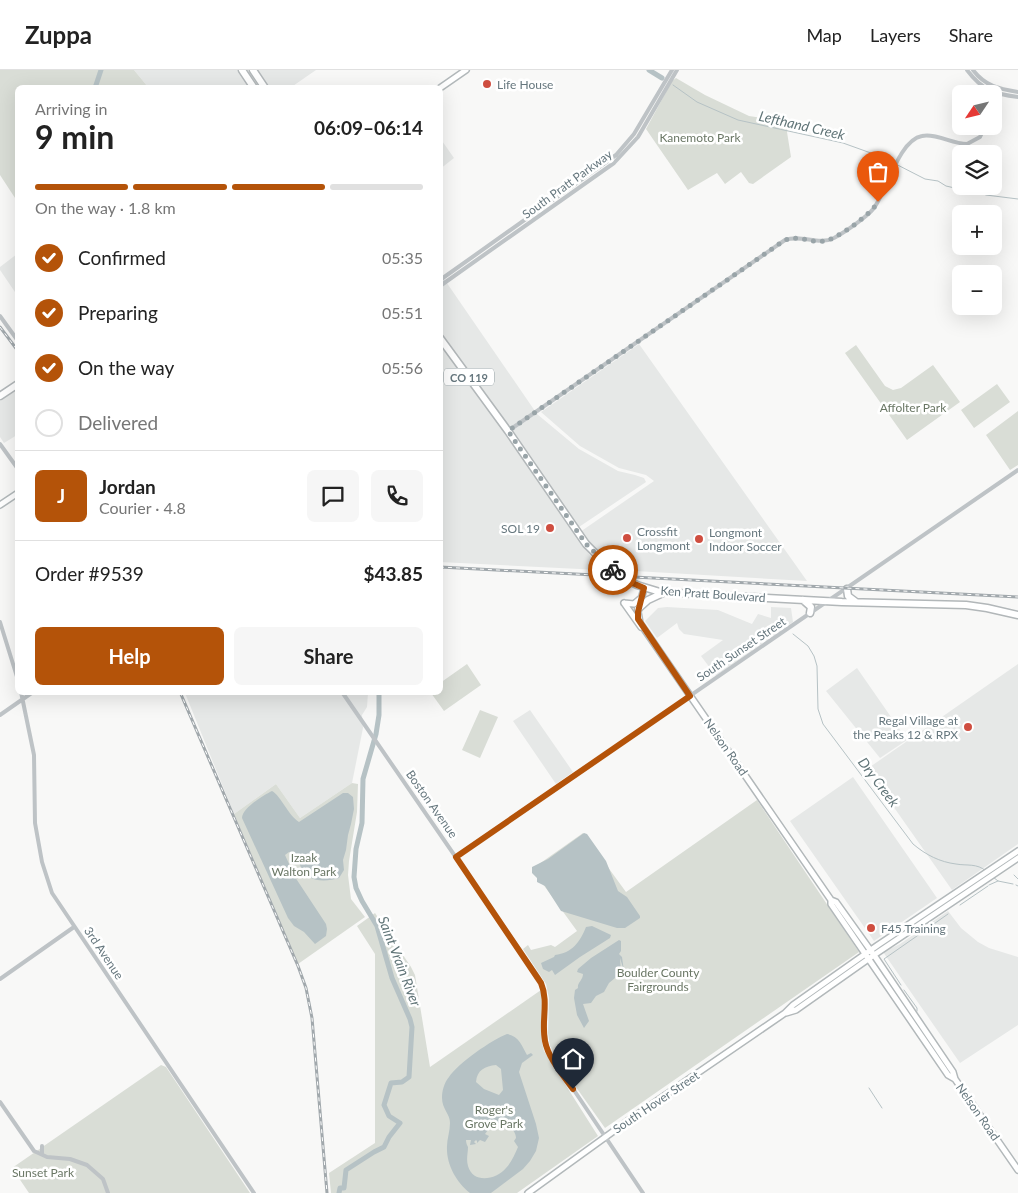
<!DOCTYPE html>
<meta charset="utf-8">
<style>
:root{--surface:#fff;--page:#f6f6f6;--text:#222;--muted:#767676;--line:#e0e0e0;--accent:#b45309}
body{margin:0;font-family:Lato,sans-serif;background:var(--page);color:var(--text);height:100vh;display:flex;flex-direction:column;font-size:19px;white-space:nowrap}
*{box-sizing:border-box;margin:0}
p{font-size:16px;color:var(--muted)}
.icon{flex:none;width:28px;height:28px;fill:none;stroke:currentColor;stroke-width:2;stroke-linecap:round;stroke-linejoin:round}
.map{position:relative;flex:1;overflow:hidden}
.side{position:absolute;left:15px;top:15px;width:428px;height:610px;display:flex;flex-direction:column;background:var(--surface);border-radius:8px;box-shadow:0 5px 20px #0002}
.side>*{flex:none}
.needle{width:32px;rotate:235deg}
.tools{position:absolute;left:952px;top:15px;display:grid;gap:10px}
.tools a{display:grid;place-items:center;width:50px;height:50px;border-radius:8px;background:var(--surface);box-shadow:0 5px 20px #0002;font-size:25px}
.pin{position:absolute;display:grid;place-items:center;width:42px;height:42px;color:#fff;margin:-51px -21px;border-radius:50% 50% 50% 0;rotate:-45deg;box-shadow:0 0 5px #0007}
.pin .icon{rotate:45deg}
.courier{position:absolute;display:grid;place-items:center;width:50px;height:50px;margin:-25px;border:4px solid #b45309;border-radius:50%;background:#fff;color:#222;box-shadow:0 1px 6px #0007}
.head em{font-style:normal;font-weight:700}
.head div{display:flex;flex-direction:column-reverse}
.head{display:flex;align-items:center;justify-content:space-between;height:85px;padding:0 20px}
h1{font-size:32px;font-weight:700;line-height:38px}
.bar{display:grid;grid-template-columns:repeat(4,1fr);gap:8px 5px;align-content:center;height:60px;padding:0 20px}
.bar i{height:6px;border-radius:4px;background:var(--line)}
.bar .selected{background:var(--accent)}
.bar p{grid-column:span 4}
.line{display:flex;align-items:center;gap:12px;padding:0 20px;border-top:1px solid var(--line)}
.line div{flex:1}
.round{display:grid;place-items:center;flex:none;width:52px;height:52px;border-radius:8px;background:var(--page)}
ol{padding:0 20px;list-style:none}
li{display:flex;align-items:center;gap:15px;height:55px}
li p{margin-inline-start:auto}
li .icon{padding:5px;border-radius:50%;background:var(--accent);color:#fff;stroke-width:4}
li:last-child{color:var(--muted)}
li i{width:28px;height:28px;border:2px solid var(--line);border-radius:50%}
.primary-button{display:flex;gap:10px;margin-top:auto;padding:10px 20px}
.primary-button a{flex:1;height:58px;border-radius:8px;background:var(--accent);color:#fff;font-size:20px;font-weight:700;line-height:58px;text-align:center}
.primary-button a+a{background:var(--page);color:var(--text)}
header{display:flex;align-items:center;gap:30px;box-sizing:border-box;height:70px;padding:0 25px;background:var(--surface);border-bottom:1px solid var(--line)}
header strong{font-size:24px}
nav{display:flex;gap:28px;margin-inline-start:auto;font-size:18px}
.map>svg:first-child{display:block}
.built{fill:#e6e8e7}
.green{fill:#d9ddd6}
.water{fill:#b6c2c5;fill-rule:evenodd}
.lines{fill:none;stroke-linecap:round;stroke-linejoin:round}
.stream{stroke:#b6c2c5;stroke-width:1}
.river{stroke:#b6c2c5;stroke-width:5}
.major-casing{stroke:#b2b8ba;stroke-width:8}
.highway-casing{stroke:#b2b7b9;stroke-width:9}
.minor{stroke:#bec3c6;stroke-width:4}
.major{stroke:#fff;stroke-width:5}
.highway{stroke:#fff;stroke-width:6}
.rail-casing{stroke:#a1a8ac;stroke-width:3}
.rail{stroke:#fff;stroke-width:1;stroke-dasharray:4;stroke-linecap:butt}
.done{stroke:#99a4a8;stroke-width:5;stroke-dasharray:0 9}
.route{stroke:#b45309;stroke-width:6}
.poi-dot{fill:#cf4e40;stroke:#fff;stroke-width:2}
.labels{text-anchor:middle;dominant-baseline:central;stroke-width:5;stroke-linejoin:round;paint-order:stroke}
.shield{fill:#fff;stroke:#94a0a5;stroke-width:1}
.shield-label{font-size:11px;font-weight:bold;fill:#66777e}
.poi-label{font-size:12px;fill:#66777e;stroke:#fff;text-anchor:start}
.park-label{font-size:12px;fill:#6a7765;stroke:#fff}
.street-label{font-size:12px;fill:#66777e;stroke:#fff}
.water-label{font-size:14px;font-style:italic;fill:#617578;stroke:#fff}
</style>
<header>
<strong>Zuppa</strong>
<nav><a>Map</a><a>Layers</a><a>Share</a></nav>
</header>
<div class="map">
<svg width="1018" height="1123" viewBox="0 0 1018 1123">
<rect width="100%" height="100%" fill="#f8f8f7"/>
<path class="built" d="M 134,0 L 316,0 L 290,18 L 148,17 Z
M 440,68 L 454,88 L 440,99 Z
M 17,184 L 17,225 L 0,200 L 0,197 Z
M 440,203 L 537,344 L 579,379 L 618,401 L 635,405 L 644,408 L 646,412 L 573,461 L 600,500 L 440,492 Z
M 639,274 L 807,511 L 618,500 L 598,483 L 580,462 L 654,411 L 646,405 L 619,398 L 580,376 L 541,342 Z
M 17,319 L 17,365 L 4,373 L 0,367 L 0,331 Z
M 667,537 L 718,540 L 752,554 L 758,544 L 771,548 L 771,537 L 791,538 L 793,552 L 716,606 L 701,586 L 723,570 L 684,564 L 679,559 L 677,553 L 657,568 L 645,551 L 658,538 Z
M 1018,594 L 1018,774 L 952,820 L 867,699 Z
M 857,598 L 907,670 L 880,688 L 826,621 Z
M 185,623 L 368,623 L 367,637 L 362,645 L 363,658 L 352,713 L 300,748 L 276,714 L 234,744 Z
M 530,640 L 573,702 L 556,714 L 513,651 Z
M 853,707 L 937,828 L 874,871 L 790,751 Z
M 948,841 L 961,858 L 978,872 L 989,878 L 1018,887 L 1018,955 L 960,993 L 883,882 L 900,874 Z"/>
<path class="green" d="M 0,0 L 134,0 L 148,17 L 18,18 L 17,131 L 0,105 Z
M 676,8 L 705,25 L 749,46 L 789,52 L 787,62 L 791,87 L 753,114 L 749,113 L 741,102 L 725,114 L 717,103 L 688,120 L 646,59 L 672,11 Z
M 856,275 L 885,316 L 893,320 L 901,318 L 933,295 L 960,332 L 907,370 L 845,283 Z
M 997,314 L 1010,332 L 974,358 L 961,340 Z
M 1018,341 L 1018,395 L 1010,400 L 986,365 Z
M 467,594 L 481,615 L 444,641 L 431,623 L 440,622 L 440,613 Z
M 480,640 L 498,647 L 480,688 L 462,680 Z
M 352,713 L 358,714 L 357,742 L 349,791 L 348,805 L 351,829 L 365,847 L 298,894 L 234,744 L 276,714 L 300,748 Z
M 757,730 L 859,882 L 605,1058 L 561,996 L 550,976 L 548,963 L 549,928 L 546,914 L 523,879 L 528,875 L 531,880 L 551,875 L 555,877 L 577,861 L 532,799 L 583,763 L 626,822 Z
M 375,843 L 411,897 L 415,905 L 430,997 L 541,920 C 544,940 538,961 544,981 L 598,1066 L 517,1123 L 331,1123 L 329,1103 L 375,1073 L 375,884 L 357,856 Z
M 161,995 L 166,997 L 250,1123 L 29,1123 L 12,1098 Z"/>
<path class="water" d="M 272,721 C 281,726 288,745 299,752 L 343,723 L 348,723 L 353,727 L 354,739 L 351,754 L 348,765 L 346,780 L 343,790 L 344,800 L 339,808 C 325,812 306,813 300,795 C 298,790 299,788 296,784 L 289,782 L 285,785 L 295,807 L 326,854 L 327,859 L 326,866 L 315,874 L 304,862 L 294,856 L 288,848 L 242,748 C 242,738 264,725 272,721 Z
M 584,763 L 587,764 L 606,791 L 618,821 L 627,827 L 640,846 L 640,848 L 625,858 L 617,858 L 561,841 L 545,816 L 537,812 L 537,808 L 532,803 L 532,797 L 548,789 Z
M 592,856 L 611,865 L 610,868 L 580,887 L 555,905 L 552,900 L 549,902 L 543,899 L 541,893 L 554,887 L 555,885 C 572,883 580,872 586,857 Z
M 619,870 L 621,871 L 621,881 L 619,884 L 622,887 L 624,901 L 620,888 L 621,903 L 609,913 L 604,922 L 596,926 L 591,933 L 583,934 L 589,951 L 584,958 L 577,945 L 574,928 L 575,920 L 578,918 C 577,913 583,910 583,904 L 577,902 L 578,899 L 591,888 Z
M 507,964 C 519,966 522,976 527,985 L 531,983 L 533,985 L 522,993 L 519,1002 L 536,1054 L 539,1068 L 536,1081 L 530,1091 L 523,1099 L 491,1123 L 470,1123 C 456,1112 446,1094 447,1076 C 447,1069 450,1061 450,1053 C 450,1044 442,1039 442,1028 C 442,1021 444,1013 449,1007 C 457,994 493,969 507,964 ZM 496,995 L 501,999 L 503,1020 L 499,1025 L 484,1019 L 476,1012 C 477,1000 485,996 496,995 ZM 502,1054 C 509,1054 516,1061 516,1068 L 514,1071 L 518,1077 C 515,1084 511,1093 506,1098 C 496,1110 473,1114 468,1096 C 466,1089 468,1083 468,1077 C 467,1075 466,1073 466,1070 L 471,1070 L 470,1075 L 476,1074 L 474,1072 L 476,1070 L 477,1071 L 477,1073 L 480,1070 L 485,1072 L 489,1066 L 485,1064 L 491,1056 L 493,1058 L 494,1056 L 500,1057 Z"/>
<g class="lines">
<path class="stream" d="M 673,15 L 697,32 L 738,50 L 843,73 L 882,87 L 925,109 L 938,111 L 946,116 L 959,119 L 970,118 L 986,125 L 1018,129
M 793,564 L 808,576 L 814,586 L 817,596 L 818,639 L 823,654 L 913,774 C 926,785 940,792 956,794 C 967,796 977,793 986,801
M 1014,805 L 1018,809
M 993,807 L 998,811 L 1013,814
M 989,815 L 998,811
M 1016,815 L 1018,816
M 960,835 L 988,816
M 931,856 L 948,844
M 901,915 L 884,889 L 927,859
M 904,920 L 917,938 L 917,941
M 869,1018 L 882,1038"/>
<path class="river" d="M 649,0 L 662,8
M 95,18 L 101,0
M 339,1123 L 340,1118 L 344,1118 L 346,1100 L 374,1082 L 384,1077 L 389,1067 L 400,1053 L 389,1046 L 384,1035 L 391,1013 L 402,1012 L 409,1007 L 412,957 L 410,949 L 392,908 L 377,856 L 362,831 L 356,818 L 354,807 L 356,779 L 362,753 L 363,709 L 376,664 L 379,645 L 379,622"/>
<defs>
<path id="major" d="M 440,18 L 466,0
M 0,435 L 18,423
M 644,518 L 638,542 L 640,553 L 831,830 L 831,834 L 948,1005 L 955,1009
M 624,533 L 641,557
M 624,533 L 634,534 L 641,528
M 831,830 L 836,832 L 876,888 L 953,1002 L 955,1009 L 1018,1100
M 786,943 L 796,940 L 874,885 L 1018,788
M 528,1123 L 629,1050 L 785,943 L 793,935 L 878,875 L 1018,781"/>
<path id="highway" d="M 242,0 L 254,18
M 253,0 L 265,18
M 440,268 L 508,361 L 586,474 L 607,495 L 623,508 L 637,515 L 660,522 L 694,524 L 842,532 L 966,535 L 987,538 L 1018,545
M 0,326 L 18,314
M 847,519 L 848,526 L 856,532
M 803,530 L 811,537 L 810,543
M 638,539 L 648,530 L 663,523"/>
</defs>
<use href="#major" class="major-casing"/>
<use href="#highway" class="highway-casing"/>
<path class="minor" d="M 967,0 C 982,20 994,24 1018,27
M 973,0 C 985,16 999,19 1018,22
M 440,210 L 616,85 L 634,64 L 672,0
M 440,216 L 614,93 L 638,67 L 677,0
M 0,246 L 18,271
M 508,361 L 785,170 C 802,164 818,176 834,168 C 845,162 867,147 874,138 C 887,120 899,70 922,66 C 936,63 952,74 967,74 L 980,67 L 985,56
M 0,374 L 18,399
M 0,552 L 18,610
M 21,622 L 34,685 L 35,753 L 42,792 L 52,823 L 254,1123
M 342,622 L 539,908 C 551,931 541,956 547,980 L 643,1123
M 0,645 L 33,622
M 456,787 L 1018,400
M 0,909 L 74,857
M 0,1032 L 34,1081 L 47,1087 L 70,1089 L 87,1095 L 103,1109 L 108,1123
M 42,1076 L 42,1084"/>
<use href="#major" class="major"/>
<use href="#highway" class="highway"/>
<defs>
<path id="rail" d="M 0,257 L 18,281
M 440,497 L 1018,527
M 180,622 L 298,896 L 306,918 L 312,948 L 327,1123"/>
</defs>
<use href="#rail" class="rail-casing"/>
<use href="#rail" class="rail"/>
</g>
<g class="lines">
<path class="done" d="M 613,500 L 586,474 L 508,361 L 785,170 C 800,165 810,173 824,171 C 838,169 871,144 878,132"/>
<path class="route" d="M 573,1019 C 563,1005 548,988 545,971 C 541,951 549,932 541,913 L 456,787 L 690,626 L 638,549 L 638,542 L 644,518 L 630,512 L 613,500"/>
</g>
<g class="poi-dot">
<circle cx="487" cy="14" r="5"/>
<circle cx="550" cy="458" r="5"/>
<circle cx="627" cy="468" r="5"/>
<circle cx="699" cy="469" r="5"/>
<circle cx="968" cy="657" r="5"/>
<circle cx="871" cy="858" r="5"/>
</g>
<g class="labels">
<rect class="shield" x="444" y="298.5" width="50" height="17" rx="4"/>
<g class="shield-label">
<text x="469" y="307">CO 119</text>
</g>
<g class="poi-label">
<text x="497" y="14">Life House</text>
<text x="540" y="458" text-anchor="end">SOL 19</text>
<text x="637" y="461">Crossfit<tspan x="637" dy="14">Longmont</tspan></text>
<text x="709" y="462">Longmont<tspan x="709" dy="14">Indoor Soccer</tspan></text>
<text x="958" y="650" text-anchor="end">Regal Village at<tspan x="958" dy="14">the Peaks 12 &amp; RPX</tspan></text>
<text x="881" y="858">F45 Training</text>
</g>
<g class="park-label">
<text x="700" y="67">Kanemoto Park</text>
<text x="913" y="337">Affolter Park</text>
<text x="304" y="787">Izaak<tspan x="304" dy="14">Walton Park</tspan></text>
<text x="658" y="902">Boulder County<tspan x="658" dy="14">Fairgrounds</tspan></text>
<text x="494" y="1039">Roger's<tspan x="494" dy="14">Grove Park</tspan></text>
<text x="43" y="1102">Sunset Park</text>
</g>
<g class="street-label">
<text transform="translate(567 114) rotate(-36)">South Pratt Parkway</text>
<text transform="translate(713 524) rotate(4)">Ken Pratt Boulevard</text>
<text transform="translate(741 579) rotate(-34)">South Sunset Street</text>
<text transform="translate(726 677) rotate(55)">Nelson Road</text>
<text transform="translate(432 734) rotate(55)">Boston Avenue</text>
<text transform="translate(104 883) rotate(56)">3rd Avenue</text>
<text transform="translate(656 1032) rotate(-34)">South Hover Street</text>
<text transform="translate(978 1042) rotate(55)">Nelson Road</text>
</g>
<g class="water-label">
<text transform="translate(802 55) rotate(13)">Lefthand Creek</text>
<text transform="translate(879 712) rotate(53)">Dry Creek</text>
<text transform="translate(400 891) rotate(69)">Saint Vrain River</text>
</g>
</g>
</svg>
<div class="tools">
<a><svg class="needle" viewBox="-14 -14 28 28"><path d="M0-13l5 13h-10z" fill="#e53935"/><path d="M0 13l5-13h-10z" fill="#767676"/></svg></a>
<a><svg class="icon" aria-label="layers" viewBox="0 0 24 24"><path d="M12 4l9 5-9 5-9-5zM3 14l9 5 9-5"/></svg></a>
<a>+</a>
<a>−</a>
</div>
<div class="pin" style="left:878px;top:132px;background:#ea580c"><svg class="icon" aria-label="bag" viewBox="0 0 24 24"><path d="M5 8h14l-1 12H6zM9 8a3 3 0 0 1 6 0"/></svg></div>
<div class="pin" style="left:573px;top:1019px;background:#1f2937"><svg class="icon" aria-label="home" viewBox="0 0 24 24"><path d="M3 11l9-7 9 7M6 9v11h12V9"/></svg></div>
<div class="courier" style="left:613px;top:500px"><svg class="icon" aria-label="bike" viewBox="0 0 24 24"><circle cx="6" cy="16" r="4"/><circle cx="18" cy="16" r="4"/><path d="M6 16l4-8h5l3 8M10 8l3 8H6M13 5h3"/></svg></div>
<section class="side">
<div class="head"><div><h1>9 min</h1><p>Arriving in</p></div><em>06:09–06:14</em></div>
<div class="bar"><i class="selected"></i><i class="selected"></i><i class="selected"></i><i></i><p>On the way · 1.8 km</p></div>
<ol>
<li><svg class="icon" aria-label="check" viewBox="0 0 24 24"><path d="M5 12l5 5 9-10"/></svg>Confirmed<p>05:35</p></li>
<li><svg class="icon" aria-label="check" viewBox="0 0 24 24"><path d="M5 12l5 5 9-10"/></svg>Preparing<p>05:51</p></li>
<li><svg class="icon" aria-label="check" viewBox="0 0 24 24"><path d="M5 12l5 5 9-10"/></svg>On the way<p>05:56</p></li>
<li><i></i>Delivered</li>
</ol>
<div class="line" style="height:90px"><b class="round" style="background:var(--accent);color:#fff">J</b><div><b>Jordan</b><p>Courier · 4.8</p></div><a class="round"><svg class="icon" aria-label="chat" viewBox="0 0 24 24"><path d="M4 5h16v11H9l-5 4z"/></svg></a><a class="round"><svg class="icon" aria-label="phone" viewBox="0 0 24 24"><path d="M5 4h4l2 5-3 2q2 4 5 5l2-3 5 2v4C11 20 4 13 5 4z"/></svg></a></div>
<div class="line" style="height:65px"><div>Order #9539</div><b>$43.85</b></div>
<div class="primary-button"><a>Help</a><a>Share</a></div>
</section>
</div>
